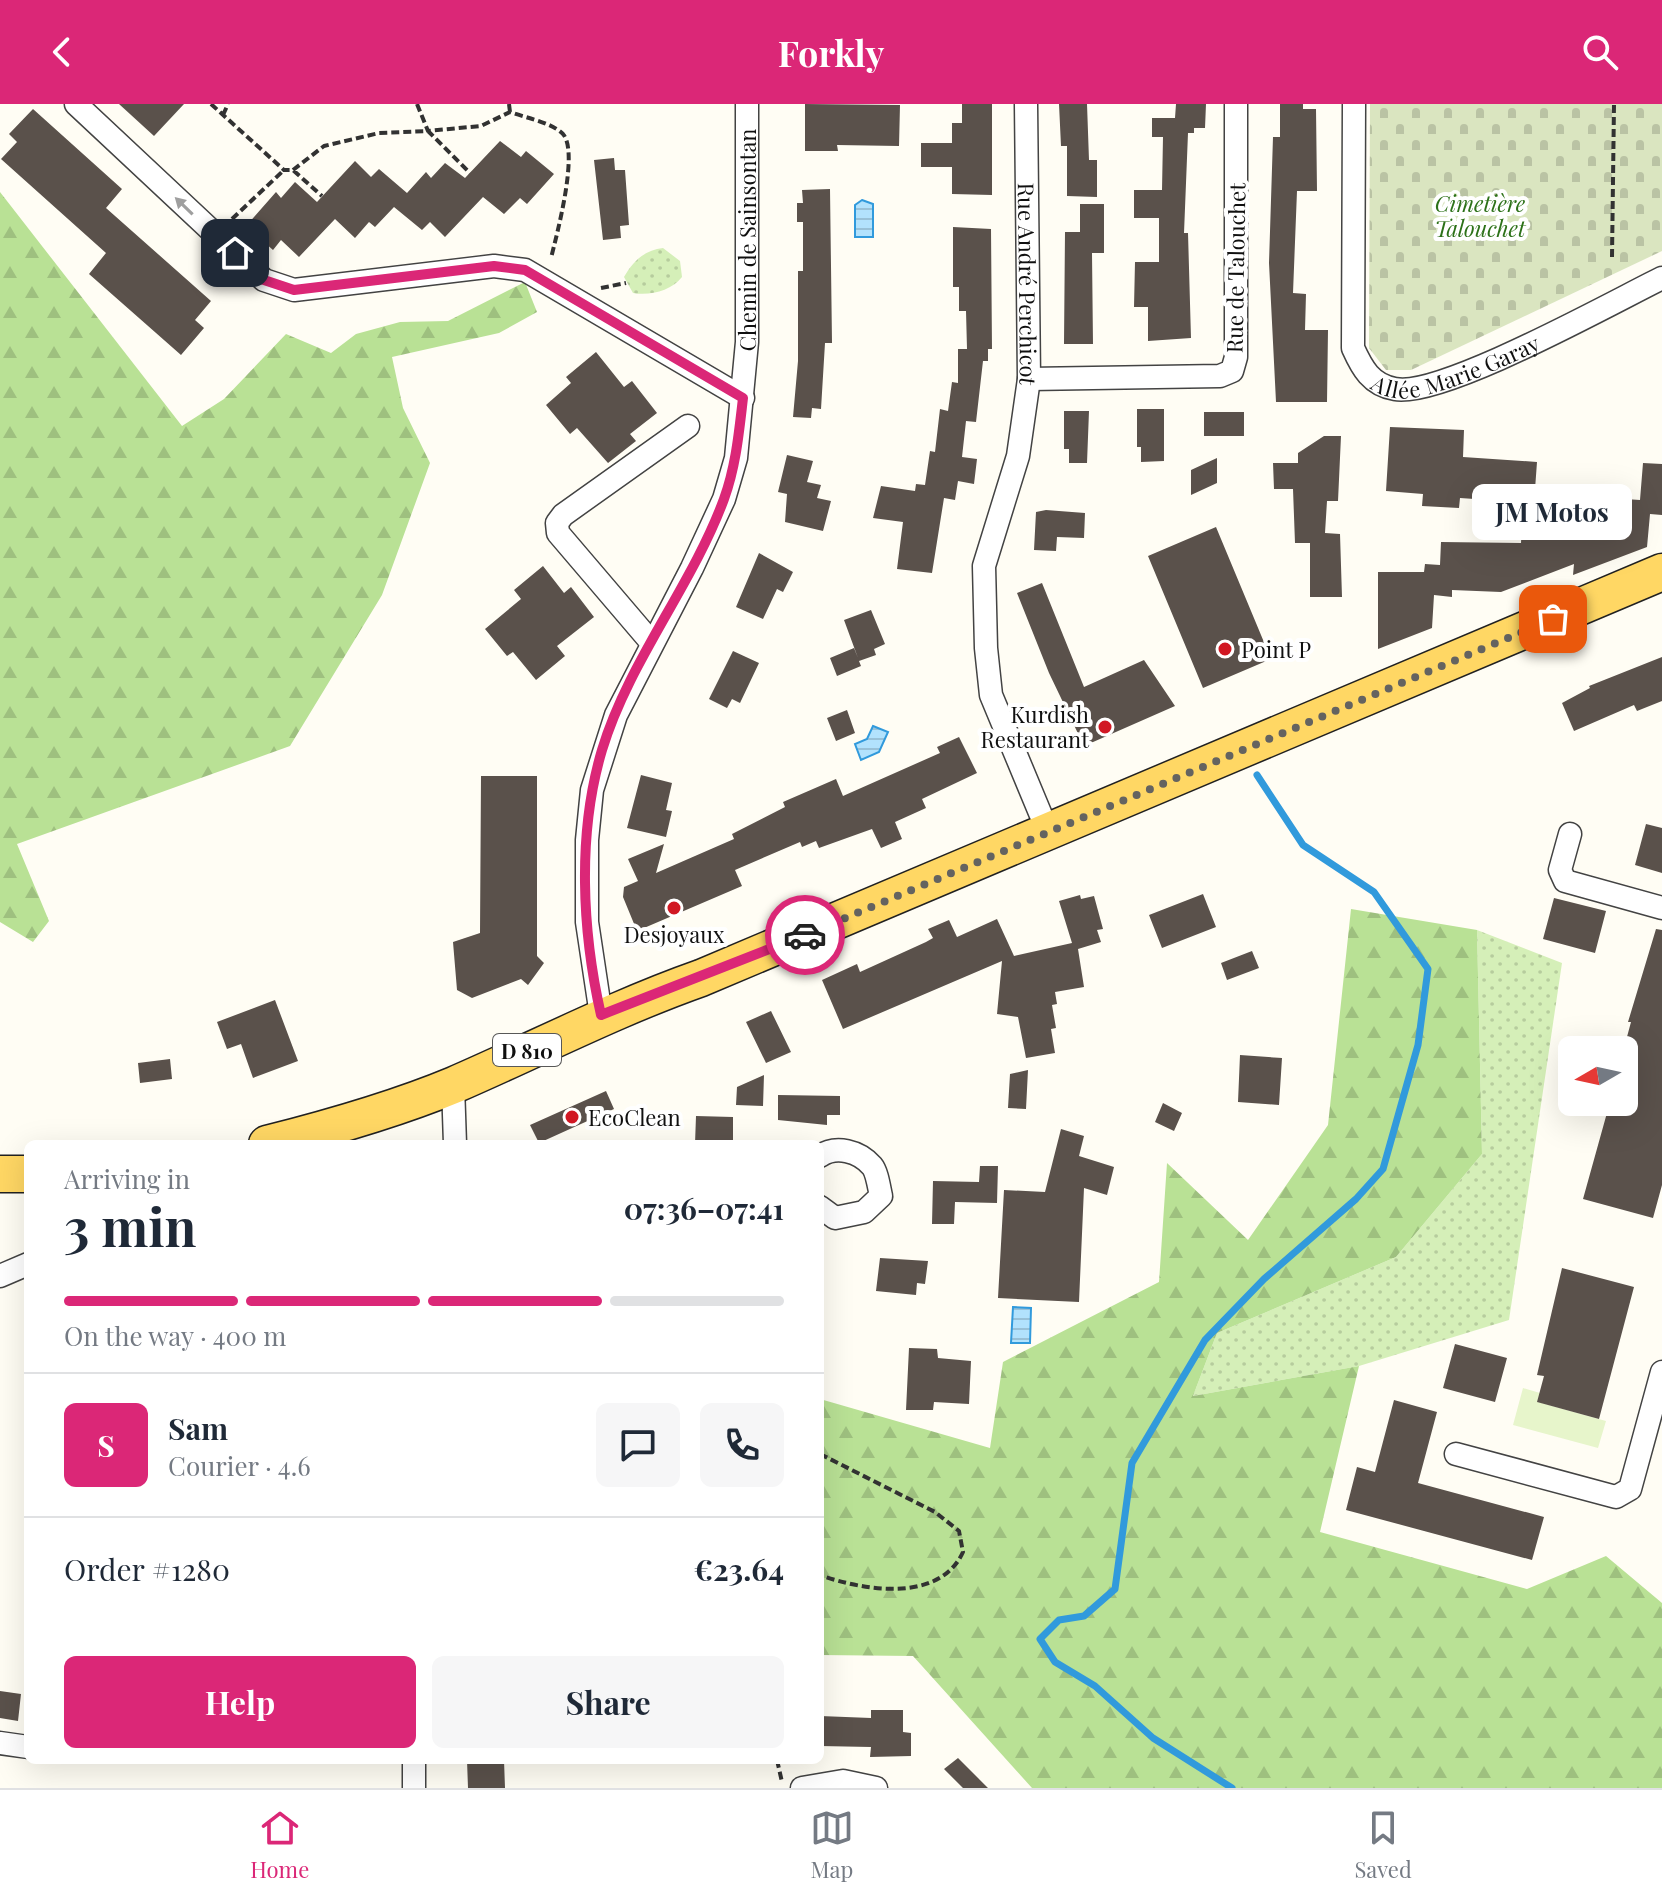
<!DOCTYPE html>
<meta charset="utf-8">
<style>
:root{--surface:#fff;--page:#f6f6f7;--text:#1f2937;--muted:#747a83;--line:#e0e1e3;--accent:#db2777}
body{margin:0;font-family:"Playfair Display",serif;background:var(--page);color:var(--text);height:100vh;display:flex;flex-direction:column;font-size:30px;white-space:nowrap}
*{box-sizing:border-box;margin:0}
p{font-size:26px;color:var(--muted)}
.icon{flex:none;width:44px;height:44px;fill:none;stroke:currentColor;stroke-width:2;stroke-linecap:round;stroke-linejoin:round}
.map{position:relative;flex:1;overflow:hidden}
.drawer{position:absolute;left:24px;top:1036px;width:800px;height:624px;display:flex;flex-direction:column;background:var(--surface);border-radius:12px;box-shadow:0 8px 32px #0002}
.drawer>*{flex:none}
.needle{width:52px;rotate:261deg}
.fabs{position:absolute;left:1558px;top:932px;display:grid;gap:16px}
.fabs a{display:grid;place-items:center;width:80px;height:80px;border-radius:12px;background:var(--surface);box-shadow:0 8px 32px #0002;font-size:40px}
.pin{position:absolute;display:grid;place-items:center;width:68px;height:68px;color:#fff;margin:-34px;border-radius:16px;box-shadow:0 4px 12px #0006}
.courier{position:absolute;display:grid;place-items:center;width:80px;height:80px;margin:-40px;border:6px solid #db2777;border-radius:50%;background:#fff;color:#222;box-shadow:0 2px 10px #0007}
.bubble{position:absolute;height:56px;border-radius:12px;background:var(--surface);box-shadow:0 8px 32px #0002;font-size:26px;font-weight:700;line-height:56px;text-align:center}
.headline em{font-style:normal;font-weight:700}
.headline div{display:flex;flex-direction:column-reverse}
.headline{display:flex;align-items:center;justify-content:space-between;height:136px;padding:0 40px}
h1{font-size:52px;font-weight:700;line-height:60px}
.bar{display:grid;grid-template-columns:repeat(4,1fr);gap:12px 8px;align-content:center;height:96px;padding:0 40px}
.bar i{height:10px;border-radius:6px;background:var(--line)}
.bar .current{background:var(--accent)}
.bar p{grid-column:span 4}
.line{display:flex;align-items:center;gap:20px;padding:0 40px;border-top:2px solid var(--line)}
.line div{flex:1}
.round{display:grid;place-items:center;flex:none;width:84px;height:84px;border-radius:12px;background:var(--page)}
.action{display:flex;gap:16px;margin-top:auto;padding:16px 40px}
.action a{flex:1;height:92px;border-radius:12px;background:var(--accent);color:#fff;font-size:32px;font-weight:700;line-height:92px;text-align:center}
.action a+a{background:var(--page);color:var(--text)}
header{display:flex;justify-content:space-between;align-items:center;height:104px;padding:0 40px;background:var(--accent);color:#fff;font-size:36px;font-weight:700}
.menu{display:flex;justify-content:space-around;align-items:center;height:112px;border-top:2px solid var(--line);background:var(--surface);font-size:22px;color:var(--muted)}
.menu a{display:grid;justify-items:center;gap:4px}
.menu .current{color:var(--accent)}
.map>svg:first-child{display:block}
.green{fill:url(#green-dots)}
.forest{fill:url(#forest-firs)}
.cemetery{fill:url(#cemetery-stones)}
.pitch{fill:#e7f5cb}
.water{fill:url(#water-rules);stroke:#319adc;stroke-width:2}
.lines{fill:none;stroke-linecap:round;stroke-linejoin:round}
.stream{stroke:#319adc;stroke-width:7}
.building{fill:#5a514b}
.minor-casing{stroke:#434343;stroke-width:25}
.primary-casing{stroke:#212121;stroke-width:39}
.path{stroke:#323232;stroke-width:4;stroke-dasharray:8 4;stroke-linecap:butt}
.minor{stroke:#fff;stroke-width:22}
.primary{stroke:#ffd764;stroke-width:36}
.oneway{fill:#9f9f9f}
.done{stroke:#646360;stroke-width:8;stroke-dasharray:0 14.4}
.route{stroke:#db2777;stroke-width:10}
.poi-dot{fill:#d11823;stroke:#fff;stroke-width:3}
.labels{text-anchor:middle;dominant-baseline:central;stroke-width:8;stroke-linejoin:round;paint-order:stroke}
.shield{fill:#fff;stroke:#585858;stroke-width:2}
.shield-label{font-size:20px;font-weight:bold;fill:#101010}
.park-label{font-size:22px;font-style:italic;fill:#2c7118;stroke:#fff}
.street-label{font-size:22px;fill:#101010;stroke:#fff}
.poi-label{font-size:22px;fill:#101010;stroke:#fff;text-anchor:start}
</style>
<header><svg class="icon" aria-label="back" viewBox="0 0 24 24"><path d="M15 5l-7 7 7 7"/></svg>Forkly<svg class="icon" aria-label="search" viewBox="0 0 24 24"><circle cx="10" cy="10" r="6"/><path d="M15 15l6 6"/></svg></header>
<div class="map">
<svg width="1662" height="1684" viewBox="0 0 1662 1684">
<defs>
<pattern id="green-dots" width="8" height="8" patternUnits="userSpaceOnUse" patternTransform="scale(2)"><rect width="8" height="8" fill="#d5efb8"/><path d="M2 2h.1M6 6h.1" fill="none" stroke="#b6cc9d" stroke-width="1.8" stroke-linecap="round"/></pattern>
<pattern id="forest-firs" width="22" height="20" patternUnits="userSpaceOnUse" patternTransform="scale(2)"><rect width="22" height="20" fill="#b9e195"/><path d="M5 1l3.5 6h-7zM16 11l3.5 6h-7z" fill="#9ec07f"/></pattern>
<pattern id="cemetery-stones" width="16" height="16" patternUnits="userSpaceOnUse" patternTransform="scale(2)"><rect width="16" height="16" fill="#dae5c0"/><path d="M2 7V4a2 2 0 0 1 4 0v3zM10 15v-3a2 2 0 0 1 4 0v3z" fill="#bac3a4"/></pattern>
<pattern id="water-rules" width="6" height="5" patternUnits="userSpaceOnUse" patternTransform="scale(2)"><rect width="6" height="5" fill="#b2e2fd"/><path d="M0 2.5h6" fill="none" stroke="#98c1d8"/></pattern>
</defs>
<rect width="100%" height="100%" fill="#fffdf4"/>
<path class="green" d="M 663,144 L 680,157 L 682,173 C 671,187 650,192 633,189 L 624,173 C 633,157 645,146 663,144 Z
M 1477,826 L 1562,859 L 1509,1216 L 1359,1262 L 1193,1292 L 1217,1229 L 1396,1153 L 1482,1050 Z"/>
<path class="forest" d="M 0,88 L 182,322 L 224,295 L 286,230 L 331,249 L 356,230 L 400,218 L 448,217 L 525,178 L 537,208 L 499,229 L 392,253 L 403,304 L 430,359 L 382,491 L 290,642 L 17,740 L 49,817 L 33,838 L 0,818 Z
M 1351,805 L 1477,826 L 1482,1050 L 1396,1153 L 1217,1229 L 1193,1292 L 1359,1262 L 1320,1428 L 1527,1485 L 1606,1452 L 1662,1499 L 1662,1684 L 1032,1684 L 913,1552 L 820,1551 L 820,1295 L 990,1344 L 1003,1258 L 1159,1178 L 1167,1059 L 1248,1136 L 1328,1021 Z"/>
<path class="cemetery" d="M 1370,0 L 1662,0 L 1662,147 L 1411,266 L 1386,266 L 1369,244 Z"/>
<path class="pitch" d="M 1523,1284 L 1540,1289 L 1538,1298 L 1606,1317 L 1598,1344 L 1513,1321 Z"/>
<path class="water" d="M 862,96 L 873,100 L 873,133 L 855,133 L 855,101 Z
M 873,622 L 888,628 L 879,648 L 861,656 L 855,640 L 867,635 Z
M 1013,1203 L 1031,1204 L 1030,1239 L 1011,1239 Z"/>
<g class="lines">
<path class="stream" d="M 1232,1684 L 1153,1634 L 1095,1582 L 1055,1558 L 1040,1535 L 1059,1516 L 1084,1512 L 1115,1485 L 1132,1359 L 1205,1236 L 1264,1175 L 1356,1095 L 1383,1065 L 1418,941 L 1428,865 L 1374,788 L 1303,741 L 1257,671"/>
</g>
<path class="building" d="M 119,0 L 184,0 L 154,32 Z
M 805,0 L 900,1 L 899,42 L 837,41 L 838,47 L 805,47 Z
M 962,0 L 992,0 L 992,91 L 952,90 L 952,63 L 921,63 L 921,39 L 952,39 L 952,19 L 962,19 Z
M 1059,0 L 1087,0 L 1089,56 L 1097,56 L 1097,93 L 1067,92 L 1067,42 L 1061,42 Z
M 1176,0 L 1206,0 L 1205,24 L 1194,24 L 1194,29 L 1188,29 L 1184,129 L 1188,129 L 1191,234 L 1148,237 L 1148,203 L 1134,203 L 1135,158 L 1159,158 L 1159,114 L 1134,114 L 1134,86 L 1162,86 L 1163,33 L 1152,33 L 1152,14 L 1175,14 Z
M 1280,0 L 1303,0 L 1303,5 L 1316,5 L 1317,87 L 1297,87 L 1293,189 L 1306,190 L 1305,226 L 1328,226 L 1327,298 L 1276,298 L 1269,159 L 1273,33 L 1280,33 Z
M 33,5 L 122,85 L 106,104 L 211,197 L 195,216 L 204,224 L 181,251 L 89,170 L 106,149 L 1,55 L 17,38 L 9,30 Z
M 500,37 L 521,53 L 526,47 L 554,70 L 527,100 L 520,94 L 504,110 L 483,93 L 445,133 L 430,118 L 422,126 L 394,103 L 375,123 L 369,118 L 355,134 L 335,115 L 299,153 L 281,136 L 273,146 L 246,122 L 276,88 L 281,94 L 295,78 L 317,98 L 355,57 L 371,73 L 379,65 L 407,89 L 426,68 L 431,74 L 445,59 L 465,74 Z
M 614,54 L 615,66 L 625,66 L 629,121 L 620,122 L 621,134 L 603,136 L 594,56 Z
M 830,85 L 832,239 L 825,239 L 821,305 L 812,304 L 811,314 L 793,313 L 798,257 L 798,167 L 803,167 L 803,118 L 797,118 L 797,99 L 803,99 L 802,86 Z
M 1080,100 L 1104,100 L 1104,149 L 1092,149 L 1093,240 L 1064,240 L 1065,128 L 1080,128 Z
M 953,123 L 991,125 L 992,245 L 988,245 L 988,257 L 983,257 L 976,318 L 966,317 L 962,353 L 977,355 L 974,380 L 958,377 L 955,396 L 944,394 L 932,469 L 897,465 L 903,418 L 873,414 L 881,382 L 915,387 L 916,380 L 925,381 L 930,347 L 935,348 L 940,305 L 948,307 L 952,278 L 958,279 L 958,245 L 967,245 L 966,207 L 959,207 L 959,183 L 953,183 Z
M 596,248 L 624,283 L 632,277 L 657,309 L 630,330 L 636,337 L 608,359 L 577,324 L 570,330 L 546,301 L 571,279 L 566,273 Z
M 1137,305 L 1164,305 L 1164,357 L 1141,358 L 1141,343 L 1137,343 Z
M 1064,307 L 1089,307 L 1087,359 L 1069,359 L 1069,345 L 1064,345 Z
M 1204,308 L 1244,308 L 1244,332 L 1204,332 Z
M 1390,323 L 1464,326 L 1463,353 L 1537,358 L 1534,399 L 1460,394 L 1459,404 L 1422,402 L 1423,390 L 1386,387 Z
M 1324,332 L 1341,332 L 1338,397 L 1327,397 L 1325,429 L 1340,430 L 1342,493 L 1310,493 L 1310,439 L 1295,439 L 1293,385 L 1274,385 L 1273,359 L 1298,359 L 1298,349 Z
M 787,351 L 813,357 L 807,378 L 821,381 L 817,394 L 831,397 L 823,427 L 785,418 L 787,390 L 778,388 Z
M 1217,354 L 1217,379 L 1191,391 L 1191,366 Z
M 1643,359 L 1662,360 L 1662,411 L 1650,410 L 1647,443 L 1573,471 L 1574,460 L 1501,488 L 1452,486 L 1452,493 L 1434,491 L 1432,524 L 1378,545 L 1378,468 L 1424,468 L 1425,460 L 1440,461 L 1441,438 L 1521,439 L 1522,417 L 1578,420 L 1580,392 L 1640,396 Z
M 1046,406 L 1085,409 L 1084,434 L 1057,433 L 1056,447 L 1034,446 L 1036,408 Z
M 1216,423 L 1271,555 L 1203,584 L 1148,452 Z
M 759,449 L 793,468 L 783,488 L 777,485 L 763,515 L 736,503 Z
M 543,462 L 564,489 L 571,483 L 594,513 L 557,542 L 565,552 L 536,576 L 513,548 L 507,552 L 485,525 L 521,495 L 514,486 Z
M 1042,479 L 1084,583 L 1144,556 L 1175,602 L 1084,642 L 1049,569 L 1017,489 Z
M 871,506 L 885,540 L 874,545 L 876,551 L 859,557 L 861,562 L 837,572 L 830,554 L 854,544 L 858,554 L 844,516 Z
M 733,547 L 759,559 L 740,599 L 732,595 L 727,604 L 709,595 Z
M 1662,553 L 1662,597 L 1637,607 L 1634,601 L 1574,627 L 1562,599 L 1590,584 L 1589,582 Z
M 847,606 L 855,629 L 836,637 L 827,614 Z
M 959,633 L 977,669 L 922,695 L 926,704 L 895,718 L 902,735 L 881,744 L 872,725 L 819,744 L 816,737 L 802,743 L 800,738 L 735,766 L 742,782 L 637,827 L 623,793 L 624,783 L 638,777 L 628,755 L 664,740 L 656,769 L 734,735 L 732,730 L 785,703 L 783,698 L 836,675 L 843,692 L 940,649 L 937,643 Z
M 641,671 L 672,679 L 666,706 L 672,707 L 666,733 L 627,724 Z
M 481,672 L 537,672 L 537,852 L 544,859 L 528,881 L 521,875 L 472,894 L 457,886 L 453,838 L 480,829 Z
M 1646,720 L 1662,724 L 1662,769 L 1635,761 Z
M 1203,790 L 1216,823 L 1162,844 L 1149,811 Z
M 1080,791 L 1081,795 L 1094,792 L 1103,825 L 1097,826 L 1101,838 L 1078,845 L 1084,883 L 1055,888 L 1057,900 L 1052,901 L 1056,924 L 1051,925 L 1055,949 L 1026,954 L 1018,913 L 997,910 L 1002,857 L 843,925 L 822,876 L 857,860 L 860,868 L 926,838 L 933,834 L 928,825 L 949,816 L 957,833 L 997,815 L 1014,852 L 1072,839 L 1059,797 Z
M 1554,794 L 1606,807 L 1595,849 L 1543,835 Z
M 1656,825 L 1662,826 L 1662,1081 L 1653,1114 L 1583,1095 L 1610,998 L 1624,998 L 1624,944 L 1631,918 L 1628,918 Z
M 1252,847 L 1259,864 L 1227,876 L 1221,859 Z
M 275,896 L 298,957 L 253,974 L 241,940 L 227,945 L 217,918 Z
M 771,907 L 791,948 L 766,959 L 746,918 Z
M 1240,951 L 1282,954 L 1279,1001 L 1238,998 Z
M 170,955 L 172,975 L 140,979 L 138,959 Z
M 1028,966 L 1026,1005 L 1008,1004 L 1010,970 Z
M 764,971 L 763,1002 L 736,1001 L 737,983 Z
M 606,987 L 614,1005 L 539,1039 L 530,1021 Z
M 778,991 L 840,992 L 840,1011 L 827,1011 L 827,1021 L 778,1016 Z
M 1163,999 L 1182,1009 L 1174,1027 L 1155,1018 Z
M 696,1012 L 733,1013 L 733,1039 L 695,1040 Z
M 1061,1025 L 1084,1032 L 1079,1052 L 1114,1063 L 1107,1091 L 1084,1084 L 1079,1198 L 998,1194 L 1004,1086 L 1045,1088 Z
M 980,1062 L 998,1062 L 997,1099 L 955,1098 L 954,1120 L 932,1120 L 933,1077 L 979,1078 Z
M 880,1154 L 928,1157 L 925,1180 L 917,1179 L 916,1191 L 876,1187 Z
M 1562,1164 L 1634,1183 L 1599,1315 L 1537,1298 L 1544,1272 L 1537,1271 Z
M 1455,1240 L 1507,1254 L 1495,1298 L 1443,1284 Z
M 909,1244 L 937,1245 L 938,1254 L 971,1257 L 969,1300 L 934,1298 L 933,1306 L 906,1306 Z
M 1394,1296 L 1437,1308 L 1418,1379 L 1544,1413 L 1532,1456 L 1346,1406 L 1357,1363 L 1375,1368 Z
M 0,1587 L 21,1590 L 18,1617 L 0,1614 Z
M 871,1606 L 903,1606 L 903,1628 L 911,1629 L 911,1652 L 870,1653 L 871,1643 L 820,1642 L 820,1612 L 871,1614 Z
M 958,1654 L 988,1684 L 963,1684 L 944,1665 Z
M 467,1656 L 504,1656 L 505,1684 L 468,1684 Z"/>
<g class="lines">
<defs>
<g id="minor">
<path d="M 76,0 L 264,176 L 294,186 L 494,162 L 525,166 L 743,294"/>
<path id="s1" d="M 1026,0 L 1029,275 L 1018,352 L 984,462 L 986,544 L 991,591 L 1048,728"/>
<path id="s2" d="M 1354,0 L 1353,244 C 1362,264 1371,281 1395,285 C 1441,294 1613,198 1662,174"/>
<path d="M 1029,275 L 1220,272 L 1232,267 L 1236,253 L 1236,0"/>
<path d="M 651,538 L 558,429 L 557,419 L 563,411 L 688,322"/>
<path d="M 1570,730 L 1560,766 L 1565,777 L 1662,804"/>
<path id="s3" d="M 601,911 L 587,818 L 587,736 L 592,686 L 616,611 L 692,464 L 724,395 L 736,354 L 747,238 L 747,0"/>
<path d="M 453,981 L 455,1040"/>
<path d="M 820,1052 C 836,1041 859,1047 872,1062 C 877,1068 879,1083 881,1092 L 864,1108 L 835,1114 L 820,1103"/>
<path d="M 0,1172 L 28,1160"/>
<path d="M 1456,1350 L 1616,1393 L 1630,1385 L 1662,1268"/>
<path d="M 0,1639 L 28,1643"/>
<path d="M 414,1656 L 414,1684"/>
<path d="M 802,1684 L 843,1677 L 876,1684"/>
</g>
<path id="primary" d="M 267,1040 C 330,1024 394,1006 454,981 C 537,945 616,904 701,874 L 1662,468
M 0,1070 L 28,1070"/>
</defs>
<use href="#minor" class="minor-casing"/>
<use href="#primary" class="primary-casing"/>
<path class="path" d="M 211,0 L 284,66 L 293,66 L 322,92
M 417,0 L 428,27 L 481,22 L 510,8 C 526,14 551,18 563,30 C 579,48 557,130 551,154
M 509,0 L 510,8
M 223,11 L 228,0
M 293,66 L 324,42 L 379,29 L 428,27 L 470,69
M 232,115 L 284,66
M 1612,153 L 1614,0
M 601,184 L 626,179
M 820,1350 L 935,1408 L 959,1427 L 963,1448 C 940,1499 864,1487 820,1471
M 777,1656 L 782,1678"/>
<use href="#minor" class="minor"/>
<use href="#primary" class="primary"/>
</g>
<defs><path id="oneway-solid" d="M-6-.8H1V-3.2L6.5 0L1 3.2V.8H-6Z" transform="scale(2)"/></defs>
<use class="oneway" href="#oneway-solid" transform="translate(184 102) rotate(-136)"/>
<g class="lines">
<path class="done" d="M 805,831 L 1553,515"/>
<path class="route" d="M 235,149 L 264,176 L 294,186 L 494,162 L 525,166 L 743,294 C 739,328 736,362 724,395 C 692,482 629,557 602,646 C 577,730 582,827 601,911 L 805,831"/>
</g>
<g class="poi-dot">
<circle cx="1225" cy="545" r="8"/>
<circle cx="1105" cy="623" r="8"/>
<circle cx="674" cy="804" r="8"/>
<circle cx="572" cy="1013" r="8"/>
</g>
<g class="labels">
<rect class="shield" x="493" y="930" width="68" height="32" rx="6"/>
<g class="shield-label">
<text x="527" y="946">D 810</text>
</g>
<g class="park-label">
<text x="1480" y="99">Cimetière<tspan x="1480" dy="25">Talouchet</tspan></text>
</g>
<g class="street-label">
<text stroke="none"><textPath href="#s3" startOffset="808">Chemin de Sainsontan</textPath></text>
<text transform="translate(1235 164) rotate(-89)">Rue de Talouchet</text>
<text stroke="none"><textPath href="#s1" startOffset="180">Rue André Perchicot</textPath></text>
<text stroke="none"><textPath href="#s2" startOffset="370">Allée Marie Garay</textPath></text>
</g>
<g class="poi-label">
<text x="1241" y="545">Point P</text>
<text x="1089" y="610" text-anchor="end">Kurdish<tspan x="1089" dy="25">Restaurant</tspan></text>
<text x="674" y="830" text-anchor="middle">Desjoyaux</text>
<text x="588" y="1013">EcoClean</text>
</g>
</g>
</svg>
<div class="fabs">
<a><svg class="needle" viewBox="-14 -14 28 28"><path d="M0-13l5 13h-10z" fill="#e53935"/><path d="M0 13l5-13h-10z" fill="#747a83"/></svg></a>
</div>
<div class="pin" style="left:1553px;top:515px;background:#ea580c"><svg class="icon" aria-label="bag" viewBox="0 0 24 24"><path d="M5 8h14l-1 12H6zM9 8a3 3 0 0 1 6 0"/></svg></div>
<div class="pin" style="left:235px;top:149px;background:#1f2937"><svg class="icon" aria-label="home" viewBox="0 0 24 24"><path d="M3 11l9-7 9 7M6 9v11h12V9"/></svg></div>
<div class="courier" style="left:805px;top:831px"><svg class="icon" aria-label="car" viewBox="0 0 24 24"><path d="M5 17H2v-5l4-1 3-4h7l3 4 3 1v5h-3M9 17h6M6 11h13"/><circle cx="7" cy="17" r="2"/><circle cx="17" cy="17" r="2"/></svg></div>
<div class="bubble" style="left:1472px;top:380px;width:160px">JM Motos</div>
<section class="drawer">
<div class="headline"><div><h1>3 min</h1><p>Arriving in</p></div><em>07:36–07:41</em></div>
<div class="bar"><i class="current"></i><i class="current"></i><i class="current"></i><i></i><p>On the way · 400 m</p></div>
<div class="line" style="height:144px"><b class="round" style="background:var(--accent);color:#fff">S</b><div><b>Sam</b><p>Courier · 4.6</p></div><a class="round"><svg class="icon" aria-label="chat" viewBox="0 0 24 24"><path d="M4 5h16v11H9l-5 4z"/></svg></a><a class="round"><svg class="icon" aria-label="phone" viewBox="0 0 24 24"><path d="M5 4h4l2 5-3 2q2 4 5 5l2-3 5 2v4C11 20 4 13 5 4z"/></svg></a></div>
<div class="line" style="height:104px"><div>Order #1280</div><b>€23.64</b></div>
<div class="action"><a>Help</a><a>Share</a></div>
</section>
</div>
<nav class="menu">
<a class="current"><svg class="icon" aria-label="home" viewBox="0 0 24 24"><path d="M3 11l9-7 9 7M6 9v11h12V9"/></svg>Home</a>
<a><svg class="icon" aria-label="map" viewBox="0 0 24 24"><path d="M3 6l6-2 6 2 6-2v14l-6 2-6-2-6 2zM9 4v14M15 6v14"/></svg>Map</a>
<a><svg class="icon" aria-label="saved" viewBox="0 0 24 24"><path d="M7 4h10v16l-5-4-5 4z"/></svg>Saved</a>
</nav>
